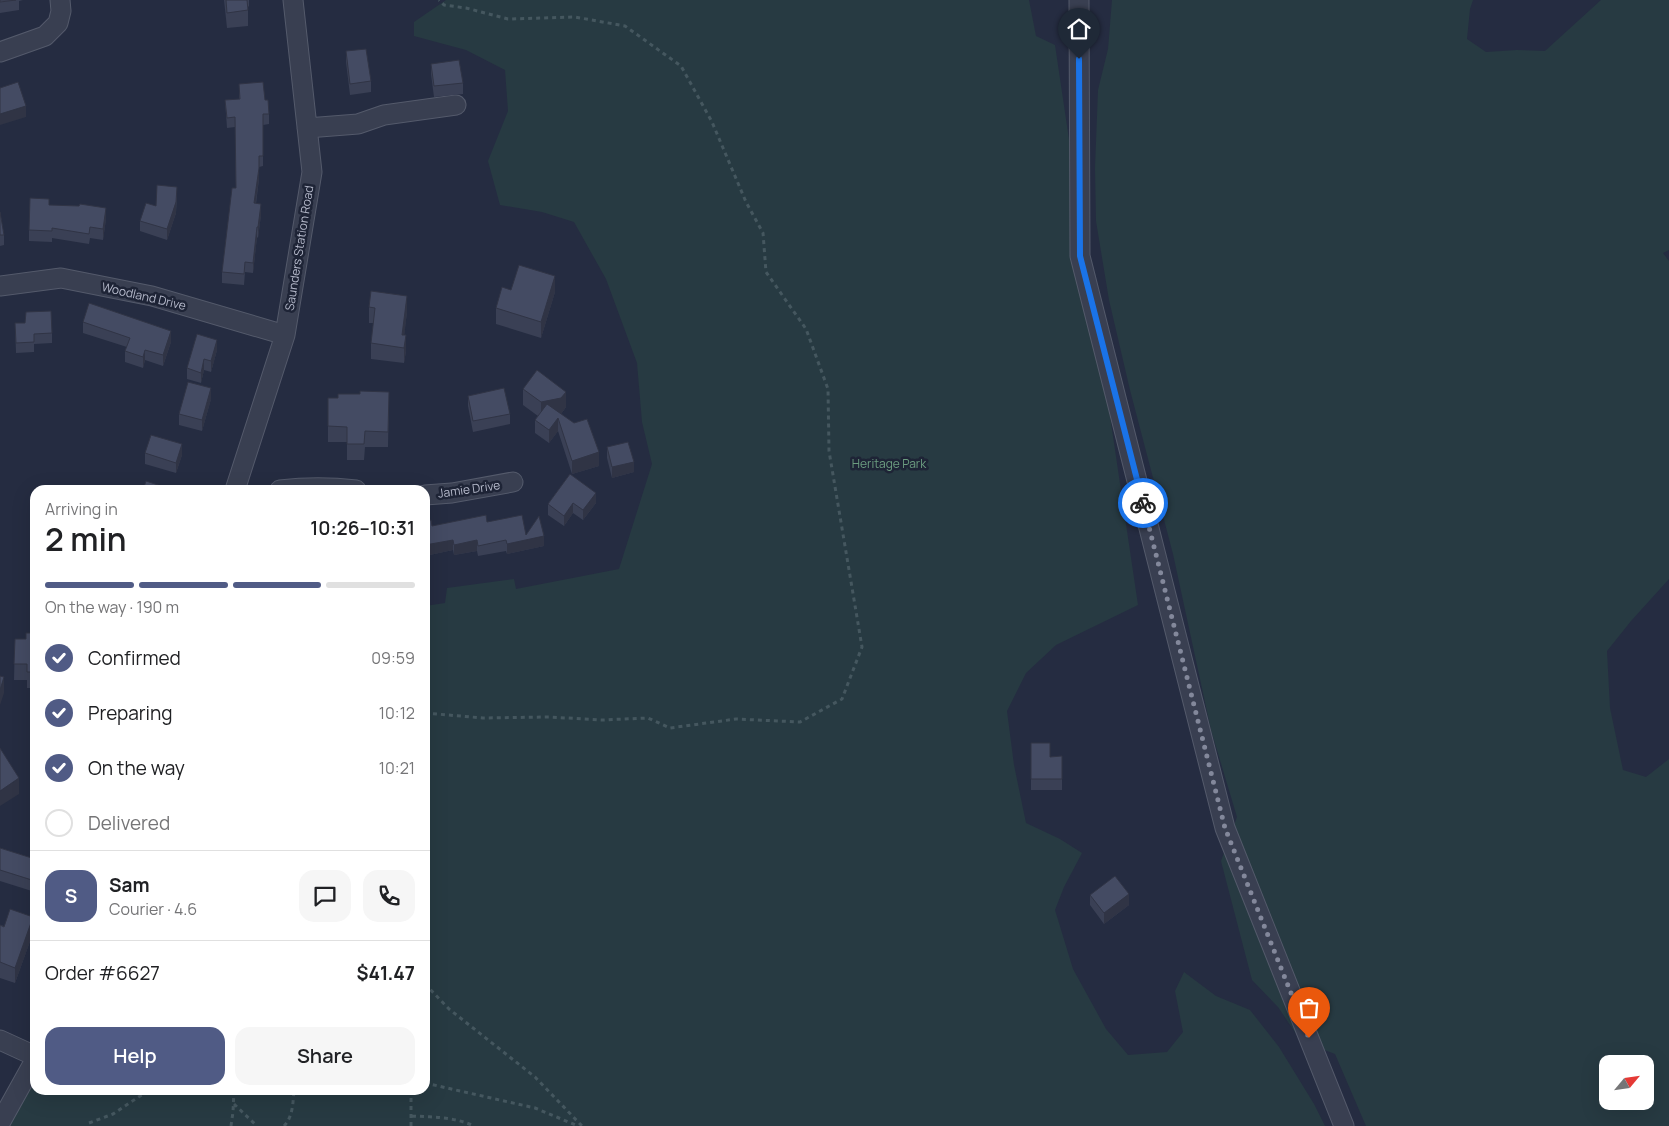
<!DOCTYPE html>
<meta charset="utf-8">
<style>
:root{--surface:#fff;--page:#f6f6f6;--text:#202124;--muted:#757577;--line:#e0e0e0;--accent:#505b85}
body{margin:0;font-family:Manrope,sans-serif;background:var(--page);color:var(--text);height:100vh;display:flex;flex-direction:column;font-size:19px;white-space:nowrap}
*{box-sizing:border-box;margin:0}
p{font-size:16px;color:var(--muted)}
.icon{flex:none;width:28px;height:28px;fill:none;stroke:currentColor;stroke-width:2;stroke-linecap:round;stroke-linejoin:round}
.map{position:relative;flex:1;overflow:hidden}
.panel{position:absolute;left:30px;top:485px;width:400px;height:610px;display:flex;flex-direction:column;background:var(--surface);border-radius:15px;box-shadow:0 5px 20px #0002}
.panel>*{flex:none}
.needle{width:32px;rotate:61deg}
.fabs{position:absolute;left:1599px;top:1055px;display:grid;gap:10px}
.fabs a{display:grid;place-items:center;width:55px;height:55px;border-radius:10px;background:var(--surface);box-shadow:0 5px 20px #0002;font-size:25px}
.pin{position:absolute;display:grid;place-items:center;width:42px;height:42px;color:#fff;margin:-51px -21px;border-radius:50% 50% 50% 0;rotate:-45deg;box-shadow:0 0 5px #0007}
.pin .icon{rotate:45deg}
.courier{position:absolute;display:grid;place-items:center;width:50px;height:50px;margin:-25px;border:4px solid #1a73e8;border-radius:50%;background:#fff;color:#222;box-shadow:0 1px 6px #0007}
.summary em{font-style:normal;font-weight:600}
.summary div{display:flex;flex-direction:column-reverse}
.summary{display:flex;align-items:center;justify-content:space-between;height:85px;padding:0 15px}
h1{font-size:32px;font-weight:600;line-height:38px}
.bar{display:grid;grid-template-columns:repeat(4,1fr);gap:8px 5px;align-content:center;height:60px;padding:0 15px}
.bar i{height:6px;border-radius:4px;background:var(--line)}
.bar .on{background:var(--accent)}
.bar p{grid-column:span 4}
.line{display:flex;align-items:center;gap:12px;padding:0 15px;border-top:1px solid var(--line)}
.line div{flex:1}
.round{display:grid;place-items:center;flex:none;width:52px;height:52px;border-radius:15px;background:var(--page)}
ol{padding:0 15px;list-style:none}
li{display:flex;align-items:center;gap:15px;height:55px}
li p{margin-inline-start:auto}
li .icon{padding:5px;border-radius:50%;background:var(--accent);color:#fff;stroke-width:4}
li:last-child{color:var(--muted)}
li i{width:28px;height:28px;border:2px solid var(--line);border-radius:50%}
.cta{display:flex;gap:10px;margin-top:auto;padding:10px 15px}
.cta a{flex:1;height:58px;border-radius:15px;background:var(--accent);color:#fff;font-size:20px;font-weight:600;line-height:58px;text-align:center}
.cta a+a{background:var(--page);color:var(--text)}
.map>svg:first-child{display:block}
.green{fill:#273a42;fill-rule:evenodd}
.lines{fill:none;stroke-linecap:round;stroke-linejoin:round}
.minor-casing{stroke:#545a6b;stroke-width:21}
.path{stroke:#45575f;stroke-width:3;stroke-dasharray:4 4;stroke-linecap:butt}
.minor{stroke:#393f51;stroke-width:19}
.wall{fill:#3a4055}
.shaded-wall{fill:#303445}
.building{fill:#444b63;stroke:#303445}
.done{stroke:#83889b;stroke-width:5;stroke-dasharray:0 9}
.route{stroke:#1a73e8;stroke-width:6}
.labels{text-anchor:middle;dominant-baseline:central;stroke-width:5;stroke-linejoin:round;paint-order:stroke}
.street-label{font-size:12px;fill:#b6bacb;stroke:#1e2436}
.park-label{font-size:12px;fill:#6c9d80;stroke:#1e2436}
</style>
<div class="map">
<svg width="1669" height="1126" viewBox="0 0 1669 1126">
<rect width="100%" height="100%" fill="#252c41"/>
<path class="green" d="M 446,0 L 1029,0 L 1036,36 L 1055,45 L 1138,605 L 1056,645 L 1026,673 L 1007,711 L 1014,765 L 1026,823 L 1060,839 L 1082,853 L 1064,887 L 1055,910 L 1073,969 L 1106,1029 L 1128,1055 L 1167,1052 L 1183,1032 L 1175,991 L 1184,972 L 1216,996 L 1250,1010 L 1279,1047 L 1314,1104 L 1325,1126 L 7,1126 L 35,1071 L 35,1090 L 425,1090 L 425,606 L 445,603 L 447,588 L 514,579 L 516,589 L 619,569 L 652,464 L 642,422 L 637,363 L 606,279 L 574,222 L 542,212 L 500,205 L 488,161 L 508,111 L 505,70 L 466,50 L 414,36 L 414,22 Z
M 1112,0 L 1473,0 L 1470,9 L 1467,39 L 1486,52 L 1517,50 L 1545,51 L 1601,0 L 1669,0 L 1669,250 L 1663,253 L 1669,261 L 1669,579 L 1631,621 L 1607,651 L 1610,708 L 1623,770 L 1646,777 L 1669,759 L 1669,1126 L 1366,1126 L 1335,1054 L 1301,1041 L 1278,1007 L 1252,980 L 1221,861 L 1237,817 L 1211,730 L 1173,554 L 1130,390 L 1109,300 L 1096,221 L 1095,168 L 1098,90 L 1108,49 ZM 1608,1064 L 1645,1064 L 1645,1101 L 1608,1101 Z"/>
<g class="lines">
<defs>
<path id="minor" d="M 1079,0 L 1080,256 L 1225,828 L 1344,1126
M 0,52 L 45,36 L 58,23 L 61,11 L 60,0
M 307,128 L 358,124 L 384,115 L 456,105
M 0,286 L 61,278 L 152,296 L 285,335
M 235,490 L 285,335 L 312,172 L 293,0
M 280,490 C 306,487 330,487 356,490
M 425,495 L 452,493 L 513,482
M 0,1040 L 35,1056
M 0,1123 L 35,1060"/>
</defs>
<use href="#minor" class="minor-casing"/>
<path class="path" d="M 425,713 L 483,718 L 549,717 L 602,720 L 648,718 L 670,728 L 736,719 L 800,722 L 842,699 L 862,647 L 829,451 L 828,389 L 806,329 L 766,272 L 763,233 L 746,202 L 712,122 L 681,66 L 625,26 L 575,17 L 508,19 L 466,8 L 444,5 L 439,0
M 425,984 L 449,1009 L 535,1077 L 582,1126
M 425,1083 L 535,1108 L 578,1126
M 411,1090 L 411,1126
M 234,1104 L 257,1126
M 412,1116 C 433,1117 455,1117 474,1126
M 89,1123 L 113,1114 L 149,1090
M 231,1126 L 233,1112 L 234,1090
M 284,1126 C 293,1117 293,1102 294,1090"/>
<use href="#minor" class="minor"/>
</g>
<path class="wall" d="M 0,0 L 23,0 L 19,1 L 19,10 L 0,13 Z
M 224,0 L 249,0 L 249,6 L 248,7 L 248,26 L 227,28 Z
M 346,51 L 371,81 L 371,92 L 350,95 L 346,62 Z
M 431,64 L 463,83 L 463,94 L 434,97 L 431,74 Z
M 239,84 L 265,100 L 269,114 L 269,124 L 263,125 L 263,166 L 259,167 L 259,179 L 256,204 L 261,215 L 258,238 L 257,237 L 253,273 L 245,272 L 244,285 L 222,283 L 222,272 L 236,188 L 235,127 L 227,128 L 225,100 L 239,99 Z
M 177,197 L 176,213 L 167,240 L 140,231 L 140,221 L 156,206 Z
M 49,205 L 79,206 L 106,219 L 103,240 L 90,238 L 89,244 L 52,238 L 52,242 L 29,241 L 29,230 Z
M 0,212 L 4,235 L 4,245 L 0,246 Z
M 511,290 L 555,292 L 541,338 L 496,324 L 496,308 Z
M 369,307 L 407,312 L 404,335 L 406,351 L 404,363 L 371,359 L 371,343 L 374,323 L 369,323 Z
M 83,322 L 171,342 L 163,366 L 145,360 L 143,368 L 125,362 L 125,351 L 127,347 L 83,333 Z
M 15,323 L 52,333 L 52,343 L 34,344 L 34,352 L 16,353 Z
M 217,350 L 211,372 L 204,370 L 201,383 L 187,379 L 187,368 Z
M 523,389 L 566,407 L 561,414 L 599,466 L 572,474 L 558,431 L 549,443 L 535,433 L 535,420 L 538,416 L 523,405 Z
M 389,392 L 388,447 L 365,447 L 364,460 L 347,460 L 347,442 L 328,442 L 328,398 L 338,398 L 360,394 Z
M 468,396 L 510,414 L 510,424 L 473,432 L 468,406 Z
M 211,399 L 202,431 L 179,425 L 179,414 Z
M 607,447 L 634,472 L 612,478 L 607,458 Z
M 145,453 L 182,455 L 176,473 L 145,464 Z
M 570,474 L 596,503 L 583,520 L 573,513 L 564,526 L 548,515 L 548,504 Z
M 425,521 L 432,526 L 487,522 L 526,535 L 544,546 L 507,554 L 506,551 L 478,556 L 477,551 L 454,555 L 453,550 L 425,556 Z
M 35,633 L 35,688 L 27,688 L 27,680 L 14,680 L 15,639 L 26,639 Z
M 1031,743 L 1050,757 L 1062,756 L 1062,790 L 1031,790 Z
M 0,848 L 35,859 L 35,892 L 0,881 Z
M 1090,895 L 1129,905 L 1104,924 L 1090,905 Z
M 0,925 L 33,933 L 15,983 L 0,978 Z"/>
<path class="shaded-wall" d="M 26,106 L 26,117 L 0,125 L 0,114 Z
M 259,168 L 259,179 L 254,214 L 254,203 Z
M 177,187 L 176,213 L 167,240 L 167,229 Z
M 261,204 L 261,215 L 258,238 L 258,227 Z
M 106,208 L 106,219 L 103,240 L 103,229 Z
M 257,227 L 257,237 L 253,273 L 253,263 Z
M 555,276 L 555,292 L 541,338 L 541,322 Z
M 407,296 L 407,312 L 403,347 L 402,335 Z
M 171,331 L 171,342 L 163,366 L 163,355 Z
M 406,335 L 406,351 L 404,363 L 404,348 Z
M 217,340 L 217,350 L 211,372 L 211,361 Z
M 145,350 L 145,360 L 143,368 L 143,357 Z
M 204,359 L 204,370 L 201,383 L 201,373 Z
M 211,388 L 211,399 L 202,431 L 202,420 Z
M 566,392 L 566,407 L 561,414 L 541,418 L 541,402 Z
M 558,418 L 558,431 L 549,443 L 549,430 Z
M 182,444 L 182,455 L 176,473 L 176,463 Z
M 599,452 L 599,466 L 572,474 L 572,461 Z
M 634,462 L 634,472 L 612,478 L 612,467 Z
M 596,493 L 596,503 L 583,520 L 583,510 Z
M 573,503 L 573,513 L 564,526 L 564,516 Z
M 544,536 L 544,546 L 507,554 L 507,544 Z
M 453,540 L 453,550 L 425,556 L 425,545 Z
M 477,540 L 477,551 L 454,555 L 454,545 Z
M 4,677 L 4,693 L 0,705 L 0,690 Z
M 19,778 L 19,794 L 0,806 L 0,791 Z
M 1129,894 L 1129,905 L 1104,924 L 1104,913 Z
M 33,917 L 33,933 L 15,983 L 15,968 Z"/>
<path class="building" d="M 0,0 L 16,0 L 0,2 Z
M 226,0 L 247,0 L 248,10 L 227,13 Z
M 366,49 L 371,81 L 350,84 L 346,51 Z
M 459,60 L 463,83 L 434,86 L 431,64 Z
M 18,82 L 26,106 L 0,114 L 0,88 Z
M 263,82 L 265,100 L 268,100 L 269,114 L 263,114 L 263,156 L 259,156 L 259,168 L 254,203 L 261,204 L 258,227 L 257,227 L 253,263 L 245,262 L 244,274 L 222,272 L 232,188 L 236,188 L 235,117 L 227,118 L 225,100 L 240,99 L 239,84 Z
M 157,185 L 177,187 L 176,202 L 167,229 L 140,221 L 146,203 L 156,206 Z
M 30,198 L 49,199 L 49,205 L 79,206 L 80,204 L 106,208 L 103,229 L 90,227 L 89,234 L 52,228 L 52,231 L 29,230 Z
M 0,212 L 4,235 L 0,235 Z
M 519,265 L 555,276 L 541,322 L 496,308 L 502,287 L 511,290 Z
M 371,291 L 407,296 L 402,335 L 406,335 L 404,348 L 371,343 L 375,308 L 369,307 Z
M 89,303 L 171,331 L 163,355 L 145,350 L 143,357 L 125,351 L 130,338 L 83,322 Z
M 51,311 L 52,333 L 34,334 L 34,342 L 16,343 L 15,323 L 25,323 L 26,312 Z
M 197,334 L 217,340 L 211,361 L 204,359 L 201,373 L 187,368 Z
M 537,370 L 566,392 L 561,398 L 541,402 L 523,389 Z
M 188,382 L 211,388 L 202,420 L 179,414 Z
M 504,388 L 510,414 L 473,421 L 468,396 Z
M 360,391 L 389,392 L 388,432 L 365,431 L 364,444 L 347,444 L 347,427 L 328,426 L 328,398 L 338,398 L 338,394 L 360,394 Z
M 547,404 L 574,423 L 587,419 L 599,452 L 572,461 L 558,418 L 549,430 L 535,420 Z
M 151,435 L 182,444 L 176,463 L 145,453 Z
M 628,442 L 634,462 L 612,467 L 607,447 Z
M 570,474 L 596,493 L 583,510 L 573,503 L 564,516 L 548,504 Z
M 146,481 L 167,488 L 166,490 L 143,490 Z
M 486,515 L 487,522 L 522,515 L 526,535 L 539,516 L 544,536 L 507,544 L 506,540 L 478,546 L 477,540 L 454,545 L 453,540 L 425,545 L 425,521 L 431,520 L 432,526 Z
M 26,633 L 35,633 L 35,672 L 27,672 L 27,664 L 14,664 L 15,639 L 26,639 Z
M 0,676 L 4,677 L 0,690 Z
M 1031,743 L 1050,743 L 1050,757 L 1062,756 L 1062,779 L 1031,779 Z
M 0,748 L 19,778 L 0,791 Z
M 0,848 L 35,859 L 35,881 L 0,870 Z
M 1115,876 L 1129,894 L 1104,913 L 1090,895 Z
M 10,909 L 33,917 L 15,968 L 0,962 L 0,925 L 4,927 Z"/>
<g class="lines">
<path class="done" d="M 1143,503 L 1225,828 L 1309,1038"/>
<path class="route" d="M 1079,59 L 1080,256 L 1143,503"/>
</g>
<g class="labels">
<g class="street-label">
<text transform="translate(299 248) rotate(-81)">Saunders Station Road</text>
<text transform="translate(144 296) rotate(13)">Woodland Drive</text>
<text transform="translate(469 489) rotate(-8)">Jamie Drive</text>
</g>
<g class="park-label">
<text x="889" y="463">Heritage Park</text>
</g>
</g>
</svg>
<div class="fabs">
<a><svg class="needle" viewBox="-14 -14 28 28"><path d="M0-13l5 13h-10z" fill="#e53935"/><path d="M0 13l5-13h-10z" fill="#757577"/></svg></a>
</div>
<div class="pin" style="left:1309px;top:1038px;background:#ea580c"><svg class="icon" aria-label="bag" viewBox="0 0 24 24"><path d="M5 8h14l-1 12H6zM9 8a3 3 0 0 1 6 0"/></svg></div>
<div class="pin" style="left:1079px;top:59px;background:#1f2937"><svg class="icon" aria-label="home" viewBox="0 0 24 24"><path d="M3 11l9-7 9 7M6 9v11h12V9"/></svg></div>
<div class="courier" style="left:1143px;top:503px"><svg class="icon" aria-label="bike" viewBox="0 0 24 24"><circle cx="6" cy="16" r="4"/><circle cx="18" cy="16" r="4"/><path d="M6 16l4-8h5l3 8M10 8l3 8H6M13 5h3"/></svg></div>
<section class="panel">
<div class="summary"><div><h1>2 min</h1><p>Arriving in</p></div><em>10:26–10:31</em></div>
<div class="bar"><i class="on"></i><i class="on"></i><i class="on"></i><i></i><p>On the way · 190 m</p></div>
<ol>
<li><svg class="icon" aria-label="check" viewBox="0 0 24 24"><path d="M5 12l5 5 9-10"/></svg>Confirmed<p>09:59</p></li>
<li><svg class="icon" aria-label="check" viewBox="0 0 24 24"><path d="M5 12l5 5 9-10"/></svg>Preparing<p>10:12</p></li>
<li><svg class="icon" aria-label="check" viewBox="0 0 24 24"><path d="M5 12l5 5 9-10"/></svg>On the way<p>10:21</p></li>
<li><i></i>Delivered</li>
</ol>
<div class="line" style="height:90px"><b class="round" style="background:var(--accent);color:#fff">S</b><div><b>Sam</b><p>Courier · 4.6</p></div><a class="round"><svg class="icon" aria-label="chat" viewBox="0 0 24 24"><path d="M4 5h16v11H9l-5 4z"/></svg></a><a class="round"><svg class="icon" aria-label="phone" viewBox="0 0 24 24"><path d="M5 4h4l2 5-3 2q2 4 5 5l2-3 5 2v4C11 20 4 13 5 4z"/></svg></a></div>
<div class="line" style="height:65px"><div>Order #6627</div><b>$41.47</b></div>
<div class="cta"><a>Help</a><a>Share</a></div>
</section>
</div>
